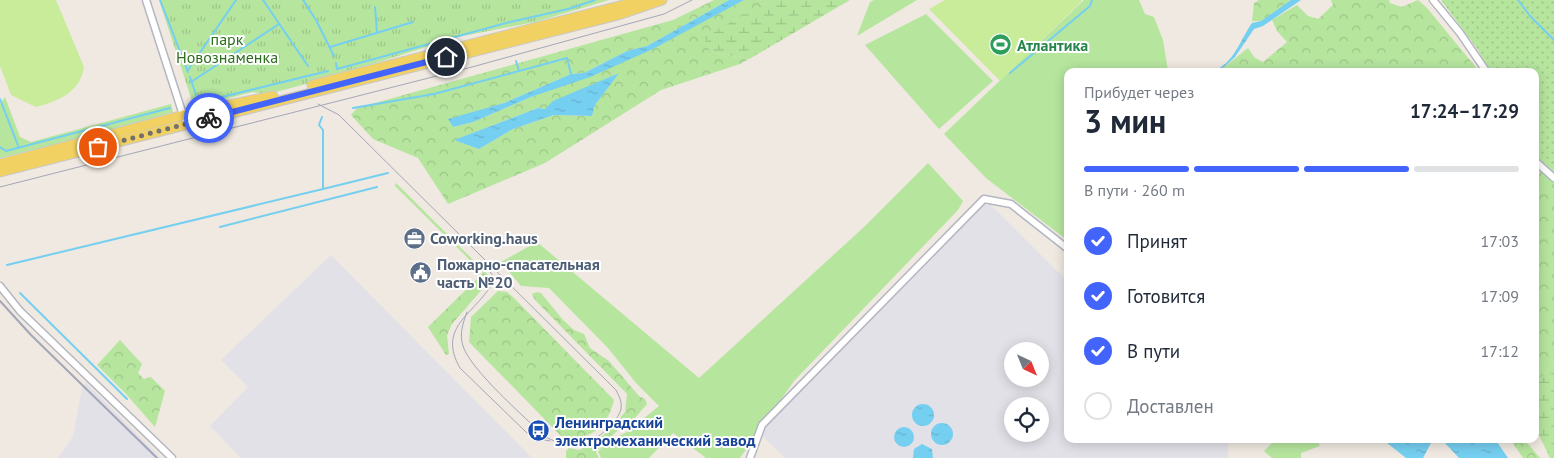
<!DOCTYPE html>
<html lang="ru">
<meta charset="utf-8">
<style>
:root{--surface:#fff;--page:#f2f2f3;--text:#1f2937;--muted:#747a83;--line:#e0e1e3;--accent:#4264fb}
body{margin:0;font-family:"PT Sans",sans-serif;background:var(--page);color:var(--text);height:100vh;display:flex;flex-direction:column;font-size:19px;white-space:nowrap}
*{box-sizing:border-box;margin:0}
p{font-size:16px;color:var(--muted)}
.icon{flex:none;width:28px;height:28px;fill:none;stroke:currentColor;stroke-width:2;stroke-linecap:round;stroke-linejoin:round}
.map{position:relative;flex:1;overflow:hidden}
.details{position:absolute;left:1064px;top:68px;width:475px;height:375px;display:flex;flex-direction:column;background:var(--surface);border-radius:10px;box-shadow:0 2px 12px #0003}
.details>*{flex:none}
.needle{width:32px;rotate:137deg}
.buttons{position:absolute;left:1004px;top:342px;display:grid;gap:10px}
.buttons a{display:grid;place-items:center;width:45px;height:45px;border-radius:50%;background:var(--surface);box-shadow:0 2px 12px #0003;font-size:25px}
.pin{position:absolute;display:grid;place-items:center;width:42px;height:42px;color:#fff;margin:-21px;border:2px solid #fff;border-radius:50%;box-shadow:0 1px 5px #0007}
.courier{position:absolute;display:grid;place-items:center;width:50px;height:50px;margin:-25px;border:4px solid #4264fb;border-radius:50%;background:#fff;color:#222;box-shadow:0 1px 6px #0007}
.summary em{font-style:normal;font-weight:800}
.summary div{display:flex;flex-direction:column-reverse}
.summary{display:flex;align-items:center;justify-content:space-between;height:85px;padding:0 20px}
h1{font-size:32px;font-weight:800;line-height:38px}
.bar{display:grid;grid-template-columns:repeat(4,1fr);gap:8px 5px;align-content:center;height:60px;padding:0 20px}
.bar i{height:6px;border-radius:4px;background:var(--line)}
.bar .on{background:var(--accent)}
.bar p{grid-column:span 4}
ol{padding:0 20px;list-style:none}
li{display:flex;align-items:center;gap:15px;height:55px}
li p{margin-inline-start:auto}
li .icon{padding:5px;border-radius:50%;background:var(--accent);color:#fff;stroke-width:4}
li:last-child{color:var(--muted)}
li i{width:28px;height:28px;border:2px solid var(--line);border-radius:50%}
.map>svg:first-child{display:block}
.industrial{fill:#e3e1e8;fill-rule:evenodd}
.grass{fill:#b6e59e}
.forest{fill:url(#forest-crowns);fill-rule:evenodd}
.wetland{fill:url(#wetland-marsh)}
.park{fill:url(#park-tufts)}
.garden{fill:url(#garden-dots)}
.pitch{fill:#c9ec9a}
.water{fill:url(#water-ripples)}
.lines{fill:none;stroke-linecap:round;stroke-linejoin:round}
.stream{stroke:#75cff0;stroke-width:2}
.minor-casing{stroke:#b4b7c1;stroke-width:9}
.major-casing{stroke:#c9c9c9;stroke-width:11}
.minor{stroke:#fff;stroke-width:6}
.major{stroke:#f2d163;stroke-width:9}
.tram{stroke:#a3a6b8;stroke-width:1}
.rail{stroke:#a3a6b8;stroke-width:2}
.done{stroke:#726f6d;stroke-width:5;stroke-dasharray:0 9}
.route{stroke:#4264fb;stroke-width:6}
.labels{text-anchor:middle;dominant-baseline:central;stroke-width:4;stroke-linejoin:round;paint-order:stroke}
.park-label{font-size:16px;fill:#2c6e1b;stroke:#fff}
.leisure-label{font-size:16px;font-weight:bold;fill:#27864d;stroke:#fff;text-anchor:start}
.service-label{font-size:16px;font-weight:bold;fill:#4e5e75;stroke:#fff;text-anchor:start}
.transit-label{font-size:16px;font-weight:bold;fill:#164399;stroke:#fff;text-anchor:start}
</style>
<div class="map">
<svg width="1554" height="458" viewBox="0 0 1554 458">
<defs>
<pattern id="forest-crowns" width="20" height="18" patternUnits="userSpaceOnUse" patternTransform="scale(1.25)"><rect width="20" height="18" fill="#b6e59e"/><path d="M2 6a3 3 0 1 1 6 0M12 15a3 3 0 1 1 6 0" fill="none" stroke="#9dc588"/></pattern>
<pattern id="wetland-marsh" width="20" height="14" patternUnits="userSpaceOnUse" patternTransform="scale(1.25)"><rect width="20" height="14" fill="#b6e59e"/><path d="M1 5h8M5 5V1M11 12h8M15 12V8" fill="none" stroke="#9dc588"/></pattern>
<pattern id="park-tufts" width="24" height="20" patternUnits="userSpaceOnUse" patternTransform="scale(1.25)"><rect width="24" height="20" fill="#b6e59e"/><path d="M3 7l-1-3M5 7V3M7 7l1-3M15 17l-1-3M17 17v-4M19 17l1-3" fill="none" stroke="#9dc588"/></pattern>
<pattern id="garden-dots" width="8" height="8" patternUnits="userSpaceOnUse" patternTransform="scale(1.25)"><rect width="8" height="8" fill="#b6e59e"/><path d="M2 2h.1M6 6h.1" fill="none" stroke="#9dc588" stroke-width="1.8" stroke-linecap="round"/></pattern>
<pattern id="water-ripples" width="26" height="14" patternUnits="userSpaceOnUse" patternTransform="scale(1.25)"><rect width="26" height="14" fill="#75cff0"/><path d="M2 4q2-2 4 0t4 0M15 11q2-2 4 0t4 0" fill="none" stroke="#66b2ce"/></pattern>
</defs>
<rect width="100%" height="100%" fill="#efe9e1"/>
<path class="industrial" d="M 984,205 L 991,205 L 1067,281 L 1068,439 L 1225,439 L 1228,445 L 1228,458 L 785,458 L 762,436 L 765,426 ZM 1012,351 L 1040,351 L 1040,379 L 1012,379 ZM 1012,406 L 1040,406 L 1040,434 L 1012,434 Z
M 331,255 L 417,342 L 532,458 L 241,458 L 210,426 L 248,387 L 221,360 Z
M 86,383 L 161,458 L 58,458 L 73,436 L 82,388 Z"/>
<path class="grass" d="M 874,0 L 917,0 L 857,36 L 870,2 Z
M 1084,0 L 1139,0 L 1145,14 L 1154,17 L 1163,40 L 1168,71 L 1068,71 L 1067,240 L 986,178 L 944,134 Z
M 926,14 L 993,81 L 939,129 L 865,45 Z
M 5,97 L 20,137 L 31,142 L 171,104 L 173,112 L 110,131 L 0,158 L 0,104 Z
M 928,163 L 963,201 L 958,210 L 794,381 L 740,458 L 706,458 L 673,433 L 649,458 L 601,458 L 598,452 L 605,443 L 627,432 L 659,406 L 636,383 L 608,348 L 549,288 L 521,286 L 501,262 L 537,242 L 699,378 L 864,227 Z
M 1276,439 L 1312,439 L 1317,440 L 1320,446 L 1301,453 L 1301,458 L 1272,458 L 1264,451 Z"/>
<path class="forest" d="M 714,0 L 729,0 L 647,46 L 627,51 L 584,73 L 571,74 L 504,103 L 449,120 L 453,127 L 473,122 L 531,97 L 630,59 L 744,0 L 771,0 L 705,37 L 710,52 L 749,59 L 852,0 L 740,64 L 661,90 L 545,163 L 448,204 L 418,158 L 373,139 L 351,115 L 357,108 L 673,20 ZM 618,73 L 595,105 L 592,116 L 554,115 L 513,129 L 479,149 L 455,140 L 538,108 L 545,109 Z
M 1259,0 L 1291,0 L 1261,21 L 1252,21 L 1254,3 Z
M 1331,0 L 1389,0 L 1390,3 L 1402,7 L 1418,0 L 1427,8 L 1479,71 L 1225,71 L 1223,68 L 1248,48 L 1255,58 L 1263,62 L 1287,42 L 1277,31 L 1272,20 L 1297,5 L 1308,16 L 1318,19 L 1333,5 Z
M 1535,167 L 1554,183 L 1554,361 L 1545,374 L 1535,382 Z
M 396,183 L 488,275 L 489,280 L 485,286 L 452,324 L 447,335 L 449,354 L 446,355 L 428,327 L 483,273 L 395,186 Z
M 498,291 L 507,292 L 514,298 L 614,400 C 607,428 590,442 561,436 L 469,342 L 471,317 Z
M 537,292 L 541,293 L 563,320 L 574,330 L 584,334 L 590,348 L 609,361 L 639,396 L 645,399 L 647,404 L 628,426 L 622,426 L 596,452 L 599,458 L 566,458 L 566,451 L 569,448 L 579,450 L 592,444 L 611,429 L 625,412 L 627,394 L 535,300 L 532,294 Z
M 120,340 L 142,364 L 138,373 L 144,379 L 151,377 L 165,391 L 155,427 L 126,394 L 97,365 Z
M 1510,439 L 1524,439 L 1540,458 L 1523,458 Z"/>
<path class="wetland" d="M 771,0 L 850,0 L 749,59 L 710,52 L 704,37 Z
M 1554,361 L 1554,458 L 1550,458 L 1535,427 L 1535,382 L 1545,374 Z"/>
<path class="park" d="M 159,0 L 609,0 L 535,22 L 458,37 L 325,79 L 268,94 L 253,92 L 194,107 Z"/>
<path class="garden" d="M 1441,0 L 1554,0 L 1554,176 L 1535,159 L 1535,71 L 1488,71 L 1478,50 Z"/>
<path class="pitch" d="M 0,0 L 56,0 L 84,67 C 80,92 59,101 36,107 L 11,95 L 0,66 Z
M 945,0 L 1081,0 L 1082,1 L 1000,81 L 929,9 Z"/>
<path class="water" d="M 729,0 L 744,0 L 653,49 L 590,77 L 531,97 L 473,122 L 453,127 L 448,119 L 504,103 L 571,74 L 584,73 L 627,51 L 647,46 Z
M 1291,0 L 1301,0 L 1263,26 L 1254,29 L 1235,57 L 1223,68 L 1213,71 C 1234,64 1241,38 1252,23 L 1261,21 Z
M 619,73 L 595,105 L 592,116 L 554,115 L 513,129 L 479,149 L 454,140 L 538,108 L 545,109 L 553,101 Z
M912 415a11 11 0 1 1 22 0a11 11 0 1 1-22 0Z
M931 434a11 11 0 1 1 22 0a11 11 0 1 1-22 0Z
M894 437a10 10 0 1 1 20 0a10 10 0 1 1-20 0Z
M 1382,439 L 1495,439 L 1508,458 L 1459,458 L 1445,443 L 1438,440 L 1431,443 L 1423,458 L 1406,458 Z
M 922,444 L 932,449 L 933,458 L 913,458 L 914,449 Z"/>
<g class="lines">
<path class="stream" d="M 160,0 L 188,72
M 263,0 L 308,66
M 303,0 L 316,20 L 334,56
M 1518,0 L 1530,16 L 1554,40
M 375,7 L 377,33
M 330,47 L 413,22
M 516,61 L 519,71
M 336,63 L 337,69 L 510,22 L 568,9 L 595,0
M 188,70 L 236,0
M 1010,73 L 1090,6 L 1092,0
M 190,77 L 196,95
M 191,82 L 279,24
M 0,99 L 19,148
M 189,105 L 328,71
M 353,108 L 434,94 L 567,58 L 571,74
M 0,147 L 6,151 L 170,108
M 323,189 L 388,173
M 220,227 L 377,187
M 7,265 L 323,189 L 323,130 L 319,125 L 322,117
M 20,293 L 127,399"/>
<defs>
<path id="minor" d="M 146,0 L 184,118
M 1433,0 L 1460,33 L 1486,71
M 1535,161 L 1554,178
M 0,286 L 20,311 L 172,458
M 750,458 L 762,425 L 984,199 L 1011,204 L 1068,249"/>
<path id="major" d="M 312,85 L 643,0
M 0,164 L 199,111 L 273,96
M 0,172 L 618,15 L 662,0"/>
</defs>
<use href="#minor" class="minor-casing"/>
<use href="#major" class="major-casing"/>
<use href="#minor" class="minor"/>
<use href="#major" class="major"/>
<path class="tram" d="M 318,104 L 339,115 L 616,390 C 619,396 622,401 621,409 C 618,422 597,440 584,444 C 573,447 556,443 546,437 C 527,420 469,368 463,346 C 459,334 463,323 467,312
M 0,187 L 472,67 L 664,14 L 692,0
M 485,265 L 493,276 L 493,282 C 476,314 436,326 460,368 L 527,433 L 535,438 L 550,441"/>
<path class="rail" d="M 0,301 L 31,335 L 157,458"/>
</g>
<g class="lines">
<path class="done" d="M 98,147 L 209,118"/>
<path class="route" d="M 209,118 L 446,57"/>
</g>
<defs>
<symbol id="stadium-disc" viewBox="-11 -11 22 22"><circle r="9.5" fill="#2e9e5b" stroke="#fff"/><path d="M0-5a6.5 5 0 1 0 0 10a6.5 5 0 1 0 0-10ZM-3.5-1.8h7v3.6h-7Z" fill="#fff"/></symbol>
<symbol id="office-disc" viewBox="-11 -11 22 22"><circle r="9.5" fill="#5c6f8a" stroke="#fff"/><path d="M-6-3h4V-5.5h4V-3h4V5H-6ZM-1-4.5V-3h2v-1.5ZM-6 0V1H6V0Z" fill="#fff"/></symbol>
<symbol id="civic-disc" viewBox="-11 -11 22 22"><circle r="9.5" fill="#5c6f8a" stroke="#fff"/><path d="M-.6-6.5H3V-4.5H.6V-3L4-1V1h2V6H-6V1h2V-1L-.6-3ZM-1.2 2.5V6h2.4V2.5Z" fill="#fff"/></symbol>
<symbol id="bus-disc" viewBox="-11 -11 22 22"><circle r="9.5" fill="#1a4fb4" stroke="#fff"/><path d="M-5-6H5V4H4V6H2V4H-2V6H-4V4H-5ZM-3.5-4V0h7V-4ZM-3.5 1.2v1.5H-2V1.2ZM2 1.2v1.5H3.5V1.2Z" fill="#fff"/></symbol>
</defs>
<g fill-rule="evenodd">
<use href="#stadium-disc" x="988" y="32" width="25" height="25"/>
<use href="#office-disc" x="402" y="226" width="25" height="25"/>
<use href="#civic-disc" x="408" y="260" width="25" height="25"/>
<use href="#bus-disc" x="526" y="418" width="25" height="25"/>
</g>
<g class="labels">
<g class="park-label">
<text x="227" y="39">парк<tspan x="227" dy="18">Новознаменка</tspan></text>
</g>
<g class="leisure-label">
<text x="1017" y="45">Атлантика</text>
</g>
<g class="service-label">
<text x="430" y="238">Coworking.haus</text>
<text x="437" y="264">Пожарно-спасательная<tspan x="437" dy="18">часть №20</tspan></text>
</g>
<g class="transit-label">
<text x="555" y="422">Ленинградский<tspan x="555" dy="18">электромеханический завод</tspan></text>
</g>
</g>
</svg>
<div class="buttons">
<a><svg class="needle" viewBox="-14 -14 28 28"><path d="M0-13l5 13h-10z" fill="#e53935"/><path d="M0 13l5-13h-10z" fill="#747a83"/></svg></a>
<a><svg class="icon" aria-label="locate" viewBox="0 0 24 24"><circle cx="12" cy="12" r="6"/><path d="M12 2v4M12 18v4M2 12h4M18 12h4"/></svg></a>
</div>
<div class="pin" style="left:98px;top:147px;background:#ea580c"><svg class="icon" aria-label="bag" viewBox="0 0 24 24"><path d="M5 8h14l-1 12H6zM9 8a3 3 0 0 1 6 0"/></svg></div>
<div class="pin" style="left:446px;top:57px;background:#1f2937"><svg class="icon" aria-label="home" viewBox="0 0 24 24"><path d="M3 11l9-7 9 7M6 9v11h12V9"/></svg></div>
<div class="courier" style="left:209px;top:118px"><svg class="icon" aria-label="bike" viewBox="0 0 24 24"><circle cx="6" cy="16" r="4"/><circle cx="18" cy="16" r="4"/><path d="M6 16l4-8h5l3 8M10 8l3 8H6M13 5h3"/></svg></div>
<section class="details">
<div class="summary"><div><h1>3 мин</h1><p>Прибудет через</p></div><em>17:24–17:29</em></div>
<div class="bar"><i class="on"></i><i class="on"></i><i class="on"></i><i></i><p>В пути · 260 m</p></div>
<ol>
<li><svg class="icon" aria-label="check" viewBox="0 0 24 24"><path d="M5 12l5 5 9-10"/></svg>Принят<p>17:03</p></li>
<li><svg class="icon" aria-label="check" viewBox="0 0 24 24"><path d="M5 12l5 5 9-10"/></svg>Готовится<p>17:09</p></li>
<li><svg class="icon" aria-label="check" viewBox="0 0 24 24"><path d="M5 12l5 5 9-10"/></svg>В пути<p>17:12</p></li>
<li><i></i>Доставлен</li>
</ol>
</section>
</div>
